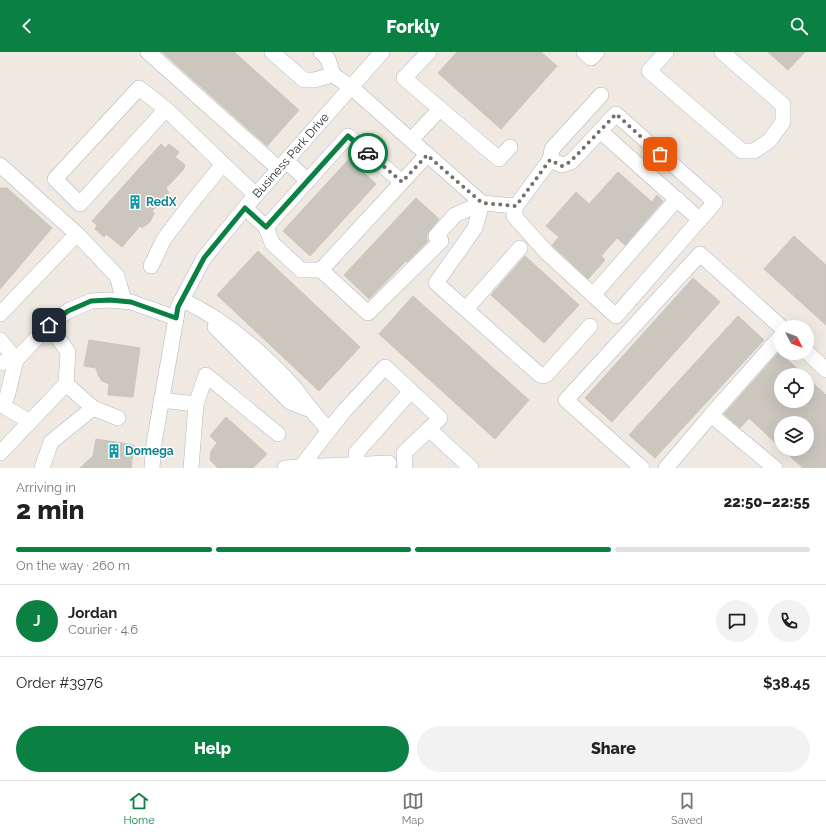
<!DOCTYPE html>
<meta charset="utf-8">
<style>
:root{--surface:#fff;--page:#f2f2f2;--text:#222;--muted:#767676;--line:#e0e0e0;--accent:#0b8043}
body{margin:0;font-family:Raleway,sans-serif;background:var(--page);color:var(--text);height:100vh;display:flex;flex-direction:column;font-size:15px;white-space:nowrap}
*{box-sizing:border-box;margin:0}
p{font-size:13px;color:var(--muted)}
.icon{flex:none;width:22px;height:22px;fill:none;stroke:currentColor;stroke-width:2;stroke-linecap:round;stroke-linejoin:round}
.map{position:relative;height:416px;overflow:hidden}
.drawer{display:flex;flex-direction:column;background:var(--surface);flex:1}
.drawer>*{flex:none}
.needle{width:26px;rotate:132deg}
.controls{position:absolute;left:774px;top:268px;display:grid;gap:8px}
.controls a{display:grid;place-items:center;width:40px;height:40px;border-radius:50%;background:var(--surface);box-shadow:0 4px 16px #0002;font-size:20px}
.pin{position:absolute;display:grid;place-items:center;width:34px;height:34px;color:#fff;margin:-17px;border-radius:8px;box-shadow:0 2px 6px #0006}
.courier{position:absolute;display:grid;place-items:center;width:40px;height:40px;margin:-20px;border:3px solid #0b8043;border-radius:50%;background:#fff;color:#222;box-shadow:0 1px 5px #0007}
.summary em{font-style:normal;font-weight:800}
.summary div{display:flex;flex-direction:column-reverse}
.summary{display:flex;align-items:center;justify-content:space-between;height:68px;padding:0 16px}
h1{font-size:26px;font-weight:800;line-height:30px}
.bar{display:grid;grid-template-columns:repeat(4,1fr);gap:6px 4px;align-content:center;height:48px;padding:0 16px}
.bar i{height:5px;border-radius:3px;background:var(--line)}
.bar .on{background:var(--accent)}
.bar p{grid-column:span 4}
.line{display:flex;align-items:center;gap:10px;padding:0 16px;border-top:1px solid var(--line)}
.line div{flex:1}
.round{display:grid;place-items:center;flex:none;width:42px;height:42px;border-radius:21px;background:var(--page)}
.button{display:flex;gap:8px;margin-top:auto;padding:8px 16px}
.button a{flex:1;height:46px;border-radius:24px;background:var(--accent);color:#fff;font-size:16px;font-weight:800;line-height:46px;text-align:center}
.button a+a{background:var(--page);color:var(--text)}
header{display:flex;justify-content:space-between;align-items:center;height:52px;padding:0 16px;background:var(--accent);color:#fff;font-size:18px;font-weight:800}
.dock{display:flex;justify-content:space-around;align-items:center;height:56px;border-top:1px solid var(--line);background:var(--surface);font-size:11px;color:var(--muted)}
.dock a{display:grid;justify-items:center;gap:2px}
.dock .on{color:var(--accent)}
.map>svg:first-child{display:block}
.building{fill:#cbc7bf;stroke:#cbc5ba}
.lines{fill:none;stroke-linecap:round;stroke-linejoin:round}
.minor-casing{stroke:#b4b7c1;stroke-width:16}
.minor{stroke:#fff;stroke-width:15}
.done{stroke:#726f6d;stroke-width:4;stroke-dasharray:0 7.2}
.route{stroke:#0b8043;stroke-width:5}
.labels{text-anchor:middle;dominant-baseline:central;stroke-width:3;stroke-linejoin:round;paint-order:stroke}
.street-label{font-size:12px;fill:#2e2e2e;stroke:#fff}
.culture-label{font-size:12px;font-weight:bold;fill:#0d838f;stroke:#fff;text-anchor:start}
</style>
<header><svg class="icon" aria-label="back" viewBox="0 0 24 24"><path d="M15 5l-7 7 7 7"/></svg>Forkly<svg class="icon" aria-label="search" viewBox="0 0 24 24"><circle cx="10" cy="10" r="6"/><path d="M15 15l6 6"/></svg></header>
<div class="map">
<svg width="826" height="416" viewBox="0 0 826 416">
<rect width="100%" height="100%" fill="#efe9e1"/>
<path class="building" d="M 162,0 L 234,0 L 299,58 L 267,94 Z
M 457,0 L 541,0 L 557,14 L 501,77 L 438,21 Z
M 768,0 L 805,0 L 788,18 Z
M 161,92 L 165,96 L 169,92 L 179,100 L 175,105 L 183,111 L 185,114 L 183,118 L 166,136 L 169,141 L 152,159 L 154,161 L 150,170 L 142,176 L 140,174 L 122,195 L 106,182 L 104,185 L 95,177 L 97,173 L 92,169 Z
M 349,107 L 376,132 L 310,204 L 283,179 Z
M 618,120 L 652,150 L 657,143 L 663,149 L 625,193 L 617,186 L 601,204 L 605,208 L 588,227 L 552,193 L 559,185 L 546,174 L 576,140 L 589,152 Z
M 0,136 L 7,136 L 52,176 L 0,237 Z
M 416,146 L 439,167 L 427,182 L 427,188 L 428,189 L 407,210 L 406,209 L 369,247 L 344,223 Z
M 794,184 L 826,213 L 826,273 L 764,217 Z
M 258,199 L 360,295 L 319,339 L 217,243 Z
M 525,204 L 579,253 L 544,291 L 491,243 Z
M 693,226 L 720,250 L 612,370 L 585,346 Z
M 413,244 L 529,348 L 495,387 L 379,282 Z
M 738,264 L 764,288 L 655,406 L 629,383 Z
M 89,288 L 140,296 L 133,345 L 108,343 L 109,332 L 102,329 L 98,323 L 96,316 L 84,314 Z
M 779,300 L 804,323 L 781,323 L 781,349 L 807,349 L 807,326 L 826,343 L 826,416 L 803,416 L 782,397 L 807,397 L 807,371 L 781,371 L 781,396 L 749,366 L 740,376 L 724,362 Z
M 226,365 L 267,402 L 253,416 L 218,416 L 210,408 L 211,399 L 217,391 L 210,384 Z
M 96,387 L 134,393 L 131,416 L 80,416 L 93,404 Z"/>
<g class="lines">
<defs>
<g id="minor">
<path d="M 148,0 L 279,117"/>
<path d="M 272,0 L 304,28 L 314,28 L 333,23"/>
<path d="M 321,0 L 328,7 L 333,23 L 351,35 L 482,151"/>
<path d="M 429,0 L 404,26 L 499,107 L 510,95"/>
<path d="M 584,0 L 591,6 L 597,0"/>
<path d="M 666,0 L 649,19 L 742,99 L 754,99 L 769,89 L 783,70 L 783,53 L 722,0"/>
<path d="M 166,57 L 139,36 L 55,127 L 80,152 L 166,57 L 223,112"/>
<path d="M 600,79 L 700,168"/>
<path d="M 411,88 L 440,57"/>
<path d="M 550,108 L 552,97 L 601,43"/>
<path d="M 286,109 L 308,129"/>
<path d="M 0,113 L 77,182"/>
<path d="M 482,151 L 475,176 L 436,231 L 540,323 L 543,324 L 546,323 L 590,274"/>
<path d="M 245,156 L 266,175 L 272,191 L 301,218 L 321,218 L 368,261 L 441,189 L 436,184 L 455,163 L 482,151 L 516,154 L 514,164 L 547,201 L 616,264 L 715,150 L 616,62 L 571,110 L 562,113 L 550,108 L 516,154"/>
<path d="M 266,175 L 348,84 L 402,130"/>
<path d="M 151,214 L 164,187 L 192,150 L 223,112 L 256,143"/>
<path d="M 321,218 L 427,103"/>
<path d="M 593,243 L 677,147"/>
<path d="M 182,248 C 224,267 261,299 292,333 C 299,340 304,350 311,357 C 316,365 323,371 329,378 L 345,358 L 385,315 L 440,366 L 429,377 L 471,416"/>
<path d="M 466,257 L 520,196"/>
<path d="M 0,262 L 77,182 L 117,224 L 124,249"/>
<path d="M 49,273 L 68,300 L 66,332 L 93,356 L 118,366"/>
<path d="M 215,275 L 290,350 L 311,358"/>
<path d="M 0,288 L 16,308"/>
<path d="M 807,300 L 826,318"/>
<path d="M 0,311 L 16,308"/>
<path d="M 161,348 L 196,352 L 206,323 L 278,382"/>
<path d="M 0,352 L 7,345 L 16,308 L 49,273 L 68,259 L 91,249 L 110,248 L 131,250 L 176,266"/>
<path d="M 0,352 L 30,370"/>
<path d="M 0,401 L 66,332"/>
<path d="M 357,412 L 356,401 L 411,339"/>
<path d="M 301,415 L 389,411"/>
<path d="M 42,416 L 51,390 L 93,356"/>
<path id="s1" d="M 152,416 L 154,391 L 178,255 L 204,206 L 248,152 L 382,0"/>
<path d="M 191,416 L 196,352"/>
<path d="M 285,416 L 301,415 L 329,378"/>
<path d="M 405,416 L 404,401 L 429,377"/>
<path d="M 642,416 L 566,348 L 700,202 L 781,275"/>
<path d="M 666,416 L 711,363"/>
<path d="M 775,416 L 711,363 L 781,284"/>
</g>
</defs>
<use href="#minor" class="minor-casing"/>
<use href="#minor" class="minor"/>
</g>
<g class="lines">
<path class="done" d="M 368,101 L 402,130 L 427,103 L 482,151 L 516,154 L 550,108 L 562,114 L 570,110 L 616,62 L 660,102"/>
<path class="route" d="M 49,273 L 68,259 L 91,249 L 110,248 L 131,250 L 176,266 L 178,255 L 204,206 L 245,156 L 266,175 L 348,84 L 368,101"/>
</g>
<defs>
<symbol id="building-bare" viewBox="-9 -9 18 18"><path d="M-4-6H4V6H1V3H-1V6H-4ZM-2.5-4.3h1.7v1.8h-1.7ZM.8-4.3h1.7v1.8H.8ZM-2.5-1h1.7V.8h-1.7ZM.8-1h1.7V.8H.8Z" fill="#0f9aa8" stroke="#fff" stroke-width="2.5" paint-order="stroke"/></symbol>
</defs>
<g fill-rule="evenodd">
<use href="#building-bare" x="125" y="140" width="20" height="20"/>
<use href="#building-bare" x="104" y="389" width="20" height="20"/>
</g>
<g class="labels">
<g class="street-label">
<text stroke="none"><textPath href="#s1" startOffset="353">Business Park Drive</textPath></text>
</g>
<g class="culture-label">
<text x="146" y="150">RedX</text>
<text x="125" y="399">Domega</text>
</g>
</g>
</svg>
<div class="controls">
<a><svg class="needle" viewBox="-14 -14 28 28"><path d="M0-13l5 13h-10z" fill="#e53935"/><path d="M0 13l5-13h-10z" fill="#767676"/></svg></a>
<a><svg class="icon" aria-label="locate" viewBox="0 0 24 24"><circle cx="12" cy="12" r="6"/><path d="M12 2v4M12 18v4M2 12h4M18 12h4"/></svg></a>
<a><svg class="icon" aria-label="layers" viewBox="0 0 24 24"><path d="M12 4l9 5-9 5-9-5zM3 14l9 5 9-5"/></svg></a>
</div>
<div class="pin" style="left:660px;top:102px;background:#ea580c"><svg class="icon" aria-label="bag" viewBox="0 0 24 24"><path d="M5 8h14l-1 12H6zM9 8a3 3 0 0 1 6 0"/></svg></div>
<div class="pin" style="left:49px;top:273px;background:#1f2937"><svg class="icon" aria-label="home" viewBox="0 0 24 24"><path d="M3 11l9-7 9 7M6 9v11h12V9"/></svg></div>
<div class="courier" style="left:368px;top:101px"><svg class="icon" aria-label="car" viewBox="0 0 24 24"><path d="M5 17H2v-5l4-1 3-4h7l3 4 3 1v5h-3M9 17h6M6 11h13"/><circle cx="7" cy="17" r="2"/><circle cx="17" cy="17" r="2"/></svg></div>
</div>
<section class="drawer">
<div class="summary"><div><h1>2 min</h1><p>Arriving in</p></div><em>22:50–22:55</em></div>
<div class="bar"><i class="on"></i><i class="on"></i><i class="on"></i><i></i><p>On the way · 260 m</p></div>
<div class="line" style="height:72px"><b class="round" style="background:var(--accent);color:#fff">J</b><div><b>Jordan</b><p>Courier · 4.6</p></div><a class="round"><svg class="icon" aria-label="chat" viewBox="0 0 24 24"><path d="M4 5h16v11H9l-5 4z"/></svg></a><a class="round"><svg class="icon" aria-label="phone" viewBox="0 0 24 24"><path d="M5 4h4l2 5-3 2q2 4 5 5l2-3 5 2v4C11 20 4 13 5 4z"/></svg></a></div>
<div class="line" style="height:52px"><div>Order #3976</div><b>$38.45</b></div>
<div class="button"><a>Help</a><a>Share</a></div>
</section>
<nav class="dock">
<a class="on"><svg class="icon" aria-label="home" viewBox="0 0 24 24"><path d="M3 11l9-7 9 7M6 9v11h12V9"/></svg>Home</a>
<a><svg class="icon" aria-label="map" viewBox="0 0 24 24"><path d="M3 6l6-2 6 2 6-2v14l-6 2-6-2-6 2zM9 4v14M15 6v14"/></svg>Map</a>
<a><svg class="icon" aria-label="saved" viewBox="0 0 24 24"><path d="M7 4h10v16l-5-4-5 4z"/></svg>Saved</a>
</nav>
